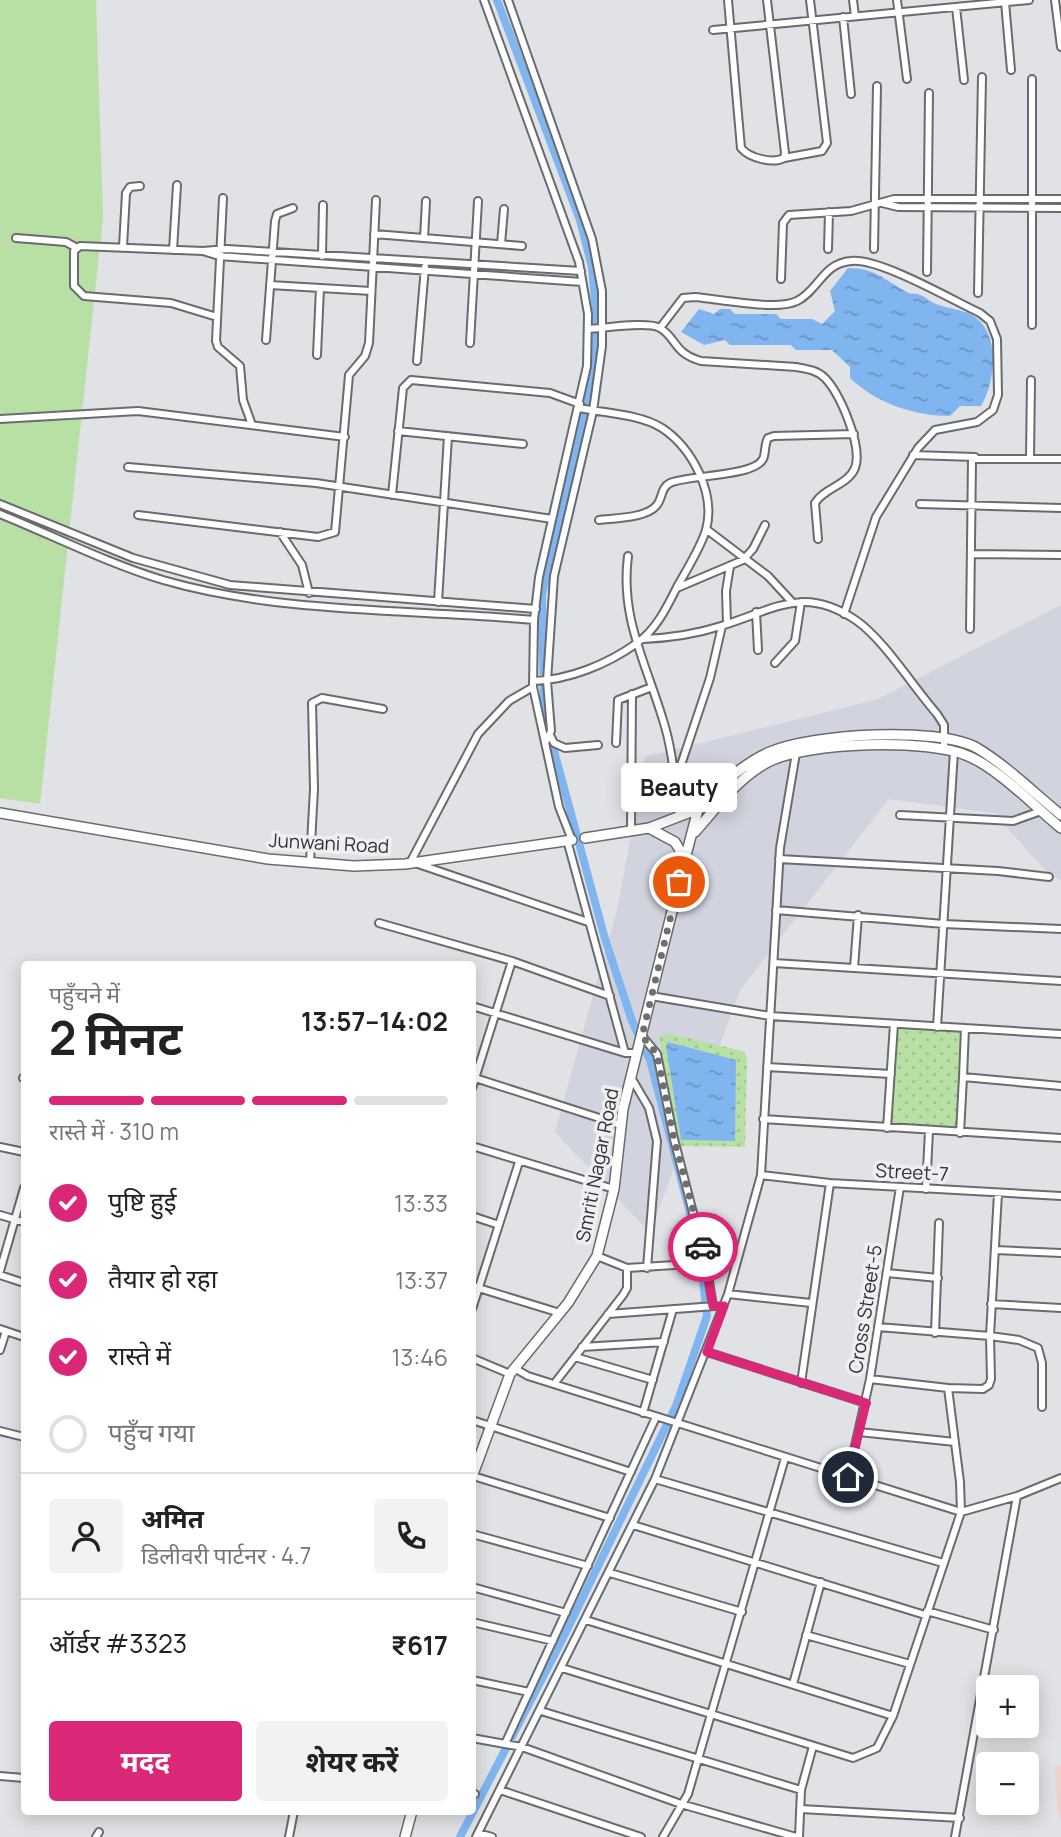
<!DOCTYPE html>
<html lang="hi">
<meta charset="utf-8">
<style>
:root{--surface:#fff;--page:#f2f2f2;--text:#222;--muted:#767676;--line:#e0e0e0;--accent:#db2777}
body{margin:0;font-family:Manrope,"Noto Sans Devanagari",sans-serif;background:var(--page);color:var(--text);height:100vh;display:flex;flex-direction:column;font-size:26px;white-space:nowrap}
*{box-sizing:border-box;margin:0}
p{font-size:23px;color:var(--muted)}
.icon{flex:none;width:38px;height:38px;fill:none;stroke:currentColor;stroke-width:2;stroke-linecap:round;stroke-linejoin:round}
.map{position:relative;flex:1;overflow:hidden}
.side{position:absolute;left:21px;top:961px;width:455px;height:854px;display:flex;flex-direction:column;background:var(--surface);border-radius:7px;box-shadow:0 4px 18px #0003}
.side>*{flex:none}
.fabs{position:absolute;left:976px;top:1675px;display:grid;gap:14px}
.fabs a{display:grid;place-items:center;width:63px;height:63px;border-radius:7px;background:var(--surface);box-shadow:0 4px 18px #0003;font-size:35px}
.pin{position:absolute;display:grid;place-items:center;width:60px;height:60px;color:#fff;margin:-30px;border:4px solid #fff;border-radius:50%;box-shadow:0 2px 7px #0007}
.courier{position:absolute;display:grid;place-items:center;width:70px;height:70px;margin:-35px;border:5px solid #db2777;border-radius:50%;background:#fff;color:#222;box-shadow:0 2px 9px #0007}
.bubble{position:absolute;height:49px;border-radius:7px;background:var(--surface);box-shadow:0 4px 18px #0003;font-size:23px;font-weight:700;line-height:49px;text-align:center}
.overview em{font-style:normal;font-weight:700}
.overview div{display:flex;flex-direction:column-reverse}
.overview{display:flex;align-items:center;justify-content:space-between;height:119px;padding:0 28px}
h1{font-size:46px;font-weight:700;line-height:52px}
.bar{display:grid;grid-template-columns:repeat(4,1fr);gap:10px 7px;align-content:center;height:84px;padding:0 28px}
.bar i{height:9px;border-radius:5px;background:var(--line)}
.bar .on{background:var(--accent)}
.bar p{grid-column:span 4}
.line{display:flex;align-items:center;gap:18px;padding:0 28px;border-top:2px solid var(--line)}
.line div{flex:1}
.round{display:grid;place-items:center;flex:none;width:74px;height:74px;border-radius:7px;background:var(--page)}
ol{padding:0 28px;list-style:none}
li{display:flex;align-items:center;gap:21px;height:77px}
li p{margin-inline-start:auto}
li .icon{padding:7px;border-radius:50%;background:var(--accent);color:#fff;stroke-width:4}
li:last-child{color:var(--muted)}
li i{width:38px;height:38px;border:4px solid var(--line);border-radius:50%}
.cta{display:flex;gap:14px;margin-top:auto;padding:14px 28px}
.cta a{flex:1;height:80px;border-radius:7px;background:var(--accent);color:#fff;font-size:28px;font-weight:700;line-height:80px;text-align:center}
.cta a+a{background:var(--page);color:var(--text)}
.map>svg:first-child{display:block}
.built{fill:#d1d3de}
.education{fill:#ebd2ca}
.grass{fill:#b9e0a4}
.park{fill:url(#park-dots)}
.water{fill:url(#water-ripples)}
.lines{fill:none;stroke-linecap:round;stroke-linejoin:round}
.canal{stroke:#80b5f0;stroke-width:8}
.minor-casing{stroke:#6a6b6e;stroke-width:10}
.secondary-casing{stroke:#6a6b6e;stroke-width:12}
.minor{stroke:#fff;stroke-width:6}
.secondary{stroke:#fff;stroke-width:9}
.done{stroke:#6f6f72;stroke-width:7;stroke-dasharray:0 12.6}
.route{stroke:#db2777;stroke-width:9}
.labels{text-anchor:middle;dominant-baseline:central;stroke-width:7;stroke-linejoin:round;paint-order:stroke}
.street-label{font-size:19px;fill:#313133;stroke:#eeeff3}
</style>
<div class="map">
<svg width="1061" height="1837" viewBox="0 0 1061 1837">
<defs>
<pattern id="park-dots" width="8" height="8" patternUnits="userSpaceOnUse" patternTransform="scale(1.75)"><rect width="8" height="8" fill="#b9e0a4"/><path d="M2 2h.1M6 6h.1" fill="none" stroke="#a0c18e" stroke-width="1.8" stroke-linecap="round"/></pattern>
<pattern id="water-ripples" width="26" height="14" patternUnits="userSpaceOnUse" patternTransform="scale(1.75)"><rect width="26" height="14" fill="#80b5f0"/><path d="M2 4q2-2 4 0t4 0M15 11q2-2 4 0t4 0" fill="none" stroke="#6994c3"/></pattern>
</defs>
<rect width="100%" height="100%" fill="#e1e2e6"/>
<path class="built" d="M 1061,605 L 1061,881 L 1043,868 L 994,813 L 889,799 L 740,990 L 650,1233 L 555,1132 L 618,906 L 645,757 L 878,699 Z"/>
<path class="education" d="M 1055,1766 L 1061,1766 L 1061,1820 L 1057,1806 Z"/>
<path class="grass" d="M 0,0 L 96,0 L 103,217 L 40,804 L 0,798 Z"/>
<path class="park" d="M 894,1024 L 965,1028 L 960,1133 L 887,1128 Z
M 670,1034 L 743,1051 L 747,1058 L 745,1147 L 676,1146 L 659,1036 Z"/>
<path class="water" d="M 848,268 C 876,268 884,280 907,292 C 914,296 910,292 917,294 C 924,295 930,302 936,304 C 946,308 958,309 968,313 C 1002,328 996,381 981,406 L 960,406 L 950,416 C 914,416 876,403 850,378 L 850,367 L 832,350 L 796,350 L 791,345 L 730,345 L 725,340 L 704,345 L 681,332 L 699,309 L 714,314 L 720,309 L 730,309 L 735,314 L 776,314 L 781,319 L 812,319 L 822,324 L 835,311 L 830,291 Z
M 668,1042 L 736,1060 L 735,1141 L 681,1140 L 666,1046 Z"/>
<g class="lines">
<path class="canal" d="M 460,1837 L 562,1640 L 676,1406 L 707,1316 L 700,1251 L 650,1060 L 632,1021 L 605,939 L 544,714 L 542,595 L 591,380 L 596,313 L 592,267 L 580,220 L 497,0"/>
<defs>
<path id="minor" d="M 484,0 L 579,262 L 588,314 L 587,366 L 539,577 L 534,620 L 533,687 L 559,807 L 572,840
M 508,0 L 592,239 L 602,291 L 602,346 L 593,411 L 554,576 L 547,681 L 551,731 L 545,743
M 728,0 L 741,148 C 749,158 773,164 784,158 L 785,153 L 767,0
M 853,0 L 855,16
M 897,0 L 907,79
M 1055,0 L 1061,47
M 1005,2 L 1011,70
M 956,7 L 964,80
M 843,17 L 851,94
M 713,30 L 1029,0
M 1032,79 L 1032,325
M 784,158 L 822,151 L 827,143 L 810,0
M 223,198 L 216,341 L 218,347 L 240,366 L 243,400 L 252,425
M 882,203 L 898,207 L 1061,208
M 374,234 L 522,246
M 16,238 L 66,242 L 77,248
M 424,238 L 426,201
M 501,244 L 504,209
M 123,247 L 126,193 L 130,187 L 140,186
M 828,249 L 829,212
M 874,249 L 877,86
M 173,250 L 177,185
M 203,251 L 80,246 L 74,251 L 74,286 L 84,296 L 171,303 L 217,317
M 322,256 L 323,205
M 581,271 L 227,249 L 203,251 L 219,256 L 582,282
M 927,272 L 929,93
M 781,279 L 783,223 L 789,215 L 851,211 L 894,199 L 1061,199
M 270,285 L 371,291
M 978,293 L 982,77
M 660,328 L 683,298 L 695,297 C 719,299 777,311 797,301 C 819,290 823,263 851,261 C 880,258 952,300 980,313 L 990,321 L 997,339 L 998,395 L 993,410 L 977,422 L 935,430 L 918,448 L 876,517 L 844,614
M 589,329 C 604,328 648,321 660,328 C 677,338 673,353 701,361 L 796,367 C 807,369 817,370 825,378 C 840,394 863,446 855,468 C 848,485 824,488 815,503 L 818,539
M 266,340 L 275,221 L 277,214 L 293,208
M 470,343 L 478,201
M 317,355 L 320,288
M 417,361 L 425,267
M 0,419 L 138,411 L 345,437
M 398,431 L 523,444
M 913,455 L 975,457
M 1030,458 L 1031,380
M 128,467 L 316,483 L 552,519
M 392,495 L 403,388 L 411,380 L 550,393 L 580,404
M 0,504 L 133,558 L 230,585 L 536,609
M 920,504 L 1061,508
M 0,514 C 54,536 107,563 163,580 C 280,614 413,609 534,620
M 138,515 L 318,537 L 335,532 L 349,375 L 365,356 L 369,343 L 376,200
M 599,520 C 614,518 646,518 656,506 C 663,499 660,488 670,483 C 686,475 754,477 763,459 C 766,453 764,445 768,438 L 774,436 L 854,434
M 706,529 L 768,576 L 792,602
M 280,532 L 302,565 L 309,593
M 972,554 L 1061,555
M 628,556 C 620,618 646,663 663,720 C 673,751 675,784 679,816
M 677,588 L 743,560 L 753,549 L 765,525
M 438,602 L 448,436
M 756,612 L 758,650
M 727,624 L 726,591 L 730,566
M 970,629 L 972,459 L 1061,459
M 643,639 C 669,638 696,634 721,626 C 774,610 803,584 857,621 C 884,640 914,688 937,714 L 944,725 L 944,749
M 775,663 L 795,641 L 801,602
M 533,681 C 569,680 608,664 637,643 C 656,630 667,607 677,587 C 687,569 700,549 706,530 C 716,493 692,448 662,428 C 640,414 604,413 579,408
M 551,737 L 554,743 L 565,748 L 598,745
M 616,743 L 618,700 L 652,687
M 676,780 L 710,678 L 722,626
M 900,815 L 1013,821 L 1041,811
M 631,831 L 632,694
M 567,840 L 625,1053
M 779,859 L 998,871 L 1049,877
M 310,862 L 314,789 L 312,703 L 322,698 L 383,709
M 410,863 L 478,734 L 509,701 L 533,687
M 415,863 L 588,922
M 776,910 L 944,924 L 1061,929
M 379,923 L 512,961 L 610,996
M 774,963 L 1061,981
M 854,968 L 858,915
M 651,996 L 770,1016 L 1061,1034
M 472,1006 L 625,1053 L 637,1053
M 937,1027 L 954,751
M 965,1028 L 963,1077 L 1061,1086
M 642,1036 L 657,1054 L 674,1139 L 706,1263 L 713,1306
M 767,1067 L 891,1074
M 472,1077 L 621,1125
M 23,1078 L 24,1078
M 632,1079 L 649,1108 L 657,1141 L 647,1268
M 472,1088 L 512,961
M 763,1119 L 1061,1138
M 887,1128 L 894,1024
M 960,1133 L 963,1077
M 472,1146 L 614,1189
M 0,1147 L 24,1152
M 761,1175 L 830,1183 L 1061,1196
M 926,1189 L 929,1131
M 0,1215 L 24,1222
M 472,1216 L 499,1225
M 995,1250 L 1061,1253
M 597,1256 L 627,1268 L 706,1263
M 0,1271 L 24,1188
M 887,1273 L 938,1278
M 0,1275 L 24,1283
M 472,1286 L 560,1313
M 728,1294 L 811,1303
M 991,1304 L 1061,1308
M 472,1309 L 519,1162
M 608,1314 L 715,1306
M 878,1327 L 990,1336 L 1019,1340 L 1038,1348 L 1042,1363 L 1042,1407
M 0,1329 L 24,1337
M 935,1333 L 939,1223
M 582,1347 L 664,1342
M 0,1350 L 6,1331
M 707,1352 L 866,1403
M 575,1357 L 653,1380
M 472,1358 L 510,1374
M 514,1368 L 528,1376 L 961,1512 L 1017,1496 L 1061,1478
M 801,1383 L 830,1183
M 554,1384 L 623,1295 L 627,1288 L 627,1268
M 948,1388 L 983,1389 L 989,1385 L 991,1379 L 990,1336 L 998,1193
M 643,1413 L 673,1309
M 472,1420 L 631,1472
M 0,1431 L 24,1437
M 859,1432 L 955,1442
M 473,1476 L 610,1518
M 848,1477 L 870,1379 L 900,1187
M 655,1479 L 943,1563
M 633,1525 L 925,1615
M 472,1534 L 588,1566
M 610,1573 L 742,1612
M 472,1587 L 566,1613
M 927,1611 L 994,1630
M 586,1620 L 893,1716
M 472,1622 L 553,1641
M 806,1635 L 910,1664
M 562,1668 L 853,1758 L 877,1748 L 893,1716 L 961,1512 L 960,1482 L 948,1388 L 870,1379
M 472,1680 L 529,1692
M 793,1684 L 821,1582
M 541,1711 L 801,1790
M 472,1738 L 522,1747 L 681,1804 L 796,1837
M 505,1744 L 656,1417
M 0,1776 L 24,1778
M 500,1790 L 641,1837
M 472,1794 L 475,1794
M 801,1809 L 960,1818
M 478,1833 L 492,1837
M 96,1837 L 99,1832
M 289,1837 L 294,1811
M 476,1837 L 655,1479 L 728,1294 L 761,1175 L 780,848 L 796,753
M 663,1837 L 688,1794 L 785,1458
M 799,1837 L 801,1790 L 813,1746
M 955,1837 L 1017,1496"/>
<path id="secondary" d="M 0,813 L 268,859 L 354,866 L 405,864 L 572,840
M 649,828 L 675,842 L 685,859
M 695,832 C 717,807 738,778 768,762 C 807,742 928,738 968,756 C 999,769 1034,806 1061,828
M 585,838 L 649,828 L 696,810
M 472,1477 L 510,1374 L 568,1303 L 597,1256 L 614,1189 L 623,1109 L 685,859 L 700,802 C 722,785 744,763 770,752 C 811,734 937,726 977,748 C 1007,766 1034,793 1061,815
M 405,1837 L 412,1811"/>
</defs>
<use href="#minor" class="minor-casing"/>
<use href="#secondary" class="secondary-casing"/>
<use href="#minor" class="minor"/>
<use href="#secondary" class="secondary"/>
</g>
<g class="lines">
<path class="done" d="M 679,882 L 642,1036 L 657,1054 L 674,1139 L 703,1247"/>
<path class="route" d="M 703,1247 L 713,1306 L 724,1306 L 707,1352 L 866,1403 L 848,1477"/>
</g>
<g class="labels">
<g class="street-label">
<text transform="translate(329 843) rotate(3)">Junwani Road</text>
<text transform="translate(597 1165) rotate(-79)">Smriti Nagar Road</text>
<text transform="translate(912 1172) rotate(3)">Street-7</text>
<text transform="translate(865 1309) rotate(-81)">Cross Street-5</text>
</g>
</g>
</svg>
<div class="fabs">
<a>+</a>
<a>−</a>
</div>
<div class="pin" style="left:679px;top:882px;background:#ea580c"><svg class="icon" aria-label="bag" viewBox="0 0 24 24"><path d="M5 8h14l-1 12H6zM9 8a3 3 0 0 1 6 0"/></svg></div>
<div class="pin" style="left:848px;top:1477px;background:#1f2937"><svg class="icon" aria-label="home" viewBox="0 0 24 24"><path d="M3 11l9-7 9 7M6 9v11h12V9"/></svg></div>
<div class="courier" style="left:703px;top:1247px"><svg class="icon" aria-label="car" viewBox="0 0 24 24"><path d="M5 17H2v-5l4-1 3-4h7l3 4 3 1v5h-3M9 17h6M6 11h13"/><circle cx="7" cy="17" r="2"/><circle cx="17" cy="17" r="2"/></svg></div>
<div class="bubble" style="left:621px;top:763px;width:116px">Beauty</div>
<section class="side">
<div class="overview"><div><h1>2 मिनट</h1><p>पहुँचने में</p></div><em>13:57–14:02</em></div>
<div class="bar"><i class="on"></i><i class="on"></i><i class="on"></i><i></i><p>रास्ते में · 310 m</p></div>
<ol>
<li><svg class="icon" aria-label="check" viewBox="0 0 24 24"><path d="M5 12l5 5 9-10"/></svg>पुष्टि हुई<p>13:33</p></li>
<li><svg class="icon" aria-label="check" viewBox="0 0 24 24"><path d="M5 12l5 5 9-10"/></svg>तैयार हो रहा<p>13:37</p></li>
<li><svg class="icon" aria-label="check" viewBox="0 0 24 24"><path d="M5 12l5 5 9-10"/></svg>रास्ते में<p>13:46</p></li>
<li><i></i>पहुँच गया</li>
</ol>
<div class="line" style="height:126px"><a class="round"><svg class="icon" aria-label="person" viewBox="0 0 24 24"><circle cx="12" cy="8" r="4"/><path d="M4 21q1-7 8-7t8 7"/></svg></a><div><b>अमित</b><p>डिलीवरी पार्टनर · 4.7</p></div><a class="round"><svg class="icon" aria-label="phone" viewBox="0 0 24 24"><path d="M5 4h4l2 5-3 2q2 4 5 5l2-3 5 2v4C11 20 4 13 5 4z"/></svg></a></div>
<div class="line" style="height:91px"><div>ऑर्डर #3323</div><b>₹617</b></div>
<div class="cta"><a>मदद</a><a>शेयर करें</a></div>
</section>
</div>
